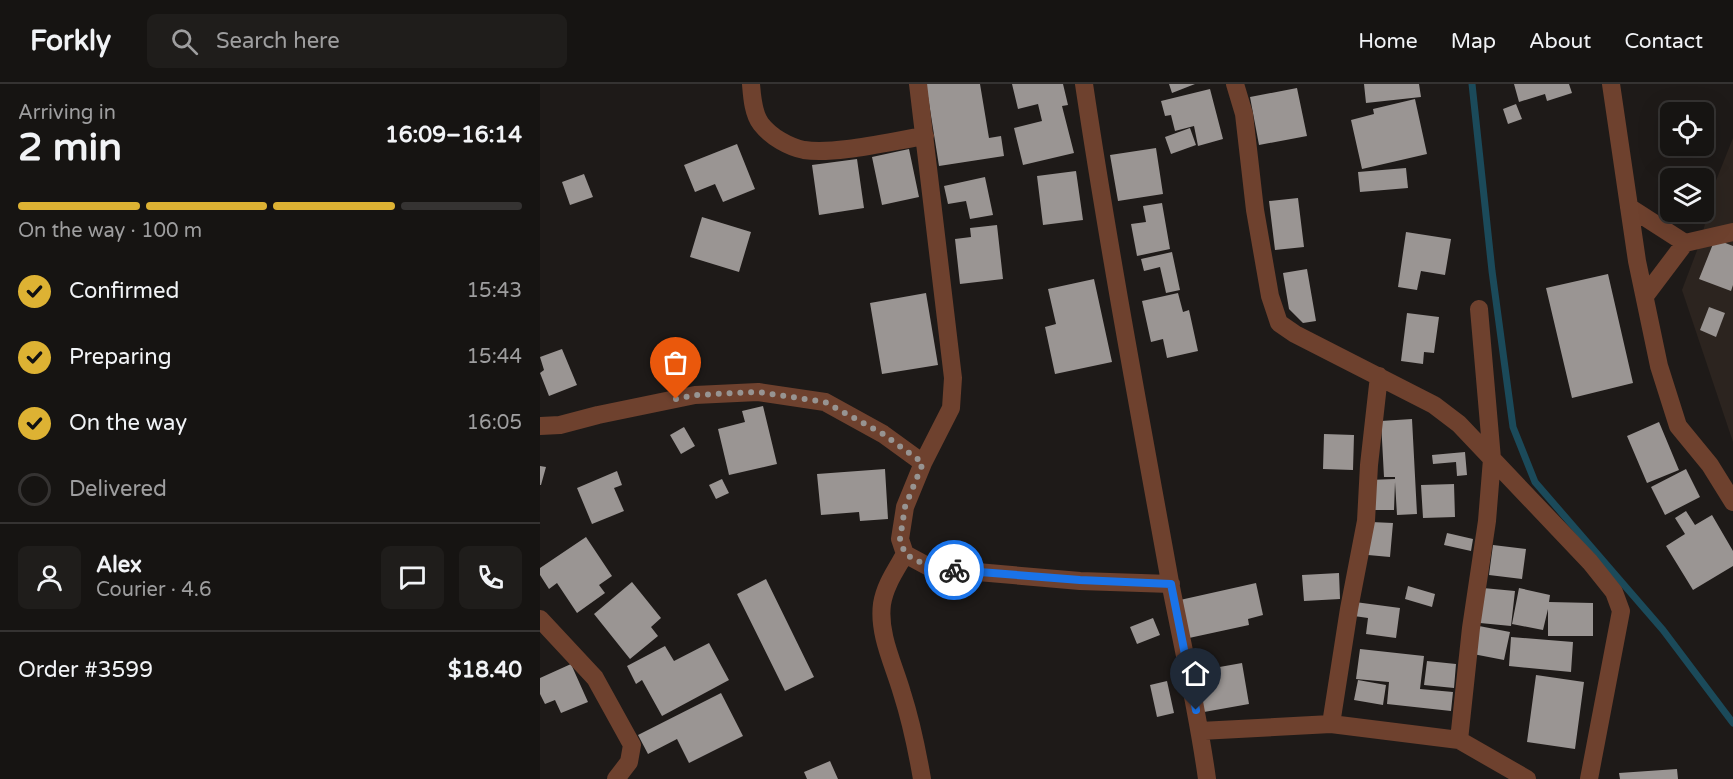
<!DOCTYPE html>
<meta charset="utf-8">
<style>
:root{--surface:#161412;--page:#1f1d1b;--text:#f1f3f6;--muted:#9e9e9f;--line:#353332;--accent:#ddb233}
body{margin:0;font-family:"Varela Round",sans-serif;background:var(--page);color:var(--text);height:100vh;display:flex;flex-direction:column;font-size:22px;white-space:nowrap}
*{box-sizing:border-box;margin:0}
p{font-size:20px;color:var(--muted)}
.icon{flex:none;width:33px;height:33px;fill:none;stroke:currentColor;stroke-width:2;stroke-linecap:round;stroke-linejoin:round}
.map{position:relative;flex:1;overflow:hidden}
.details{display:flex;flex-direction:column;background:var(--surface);width:540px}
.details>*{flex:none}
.tools{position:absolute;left:1120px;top:18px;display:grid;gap:12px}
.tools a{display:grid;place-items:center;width:54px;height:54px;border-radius:9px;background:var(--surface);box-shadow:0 6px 24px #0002,0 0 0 2px var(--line);font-size:30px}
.pin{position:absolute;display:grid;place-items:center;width:51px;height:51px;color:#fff;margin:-62px -26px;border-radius:50% 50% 50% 0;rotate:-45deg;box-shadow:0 0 6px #0007}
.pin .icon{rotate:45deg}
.courier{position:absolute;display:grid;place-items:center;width:60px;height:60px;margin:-30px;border:4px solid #1a73e8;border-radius:50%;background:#fff;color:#222;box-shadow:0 2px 8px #0007}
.overview em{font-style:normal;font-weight:700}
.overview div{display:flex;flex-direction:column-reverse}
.overview{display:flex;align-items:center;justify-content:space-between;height:102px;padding:0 18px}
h1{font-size:39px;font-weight:700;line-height:45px}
.bar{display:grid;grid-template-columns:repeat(4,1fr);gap:9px 6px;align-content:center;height:72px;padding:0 18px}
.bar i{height:8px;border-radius:4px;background:var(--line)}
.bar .active{background:var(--accent)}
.bar p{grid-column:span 4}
.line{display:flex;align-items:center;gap:15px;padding:0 18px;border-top:2px solid var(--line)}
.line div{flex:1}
.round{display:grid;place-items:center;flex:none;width:63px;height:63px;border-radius:9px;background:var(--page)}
ol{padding:0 18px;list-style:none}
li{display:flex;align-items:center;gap:18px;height:66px}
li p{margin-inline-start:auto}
li .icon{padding:6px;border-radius:50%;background:var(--accent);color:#111;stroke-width:4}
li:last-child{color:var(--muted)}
li i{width:33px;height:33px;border:3px solid var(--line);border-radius:50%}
header{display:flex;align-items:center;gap:36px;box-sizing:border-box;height:84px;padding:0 30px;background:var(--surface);border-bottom:2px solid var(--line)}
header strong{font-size:28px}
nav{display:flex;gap:33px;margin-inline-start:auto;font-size:21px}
.search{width:420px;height:54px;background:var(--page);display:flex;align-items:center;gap:15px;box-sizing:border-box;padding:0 21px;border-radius:9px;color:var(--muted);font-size:22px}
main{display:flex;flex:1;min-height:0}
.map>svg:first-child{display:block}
.built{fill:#2c241f}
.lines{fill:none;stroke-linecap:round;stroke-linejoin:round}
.stream{stroke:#1b4a5a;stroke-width:7}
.building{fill:#9a9593}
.minor{stroke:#6e412e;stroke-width:18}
.done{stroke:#979492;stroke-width:6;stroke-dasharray:0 10.8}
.route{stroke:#1a73e8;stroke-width:8}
</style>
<header>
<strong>Forkly</strong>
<div class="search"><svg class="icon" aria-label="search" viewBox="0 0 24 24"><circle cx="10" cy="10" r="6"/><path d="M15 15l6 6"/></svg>Search here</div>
<nav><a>Home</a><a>Map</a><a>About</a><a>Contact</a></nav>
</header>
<main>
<section class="details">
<div class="overview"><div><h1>2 min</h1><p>Arriving in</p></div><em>16:09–16:14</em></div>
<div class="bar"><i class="active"></i><i class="active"></i><i class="active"></i><i></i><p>On the way · 100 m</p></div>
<ol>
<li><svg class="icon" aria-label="check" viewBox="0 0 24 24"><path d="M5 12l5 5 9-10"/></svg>Confirmed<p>15:43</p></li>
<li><svg class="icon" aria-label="check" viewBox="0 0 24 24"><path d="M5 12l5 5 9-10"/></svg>Preparing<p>15:44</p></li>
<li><svg class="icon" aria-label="check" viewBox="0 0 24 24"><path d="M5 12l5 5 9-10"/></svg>On the way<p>16:05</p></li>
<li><i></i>Delivered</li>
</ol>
<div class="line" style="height:108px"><a class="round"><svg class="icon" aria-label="person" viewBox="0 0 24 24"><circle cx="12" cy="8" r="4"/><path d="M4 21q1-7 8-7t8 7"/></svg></a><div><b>Alex</b><p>Courier · 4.6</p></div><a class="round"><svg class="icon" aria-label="chat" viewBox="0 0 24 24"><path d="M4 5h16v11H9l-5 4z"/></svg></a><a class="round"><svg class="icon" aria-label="phone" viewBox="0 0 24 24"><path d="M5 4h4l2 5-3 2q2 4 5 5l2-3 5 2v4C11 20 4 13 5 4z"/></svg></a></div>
<div class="line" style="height:78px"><div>Order #3599</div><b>$18.40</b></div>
</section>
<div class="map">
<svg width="1193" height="695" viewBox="0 0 1193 695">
<rect width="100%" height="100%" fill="#1e1a18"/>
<path class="built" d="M 1193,54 L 1193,358 L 1142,206 L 1161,156 L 1175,99 Z"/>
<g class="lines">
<path class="stream" d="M 932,0 L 952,187 L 973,343 L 995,398 L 1123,546 L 1193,639"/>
</g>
<path class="building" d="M 386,0 L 440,0 L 449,54 L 461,52 L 464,72 L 399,82 Z
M 472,0 L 523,0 L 528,21 L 522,22 L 534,69 L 483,81 L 474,44 L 502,37 L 498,20 L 478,25 Z
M 629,0 L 655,0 L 632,9 Z
M 824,0 L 879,0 L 881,13 L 826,19 Z
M 974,0 L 1029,0 L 1032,9 L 1007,17 L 1005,10 L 979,18 Z
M 757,4 L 767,52 L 719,61 L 710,13 Z
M 670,5 L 683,55 L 658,62 L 654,42 L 635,47 L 631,31 L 625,32 L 621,17 Z
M 875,15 L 887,70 L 822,85 L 811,36 L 834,30 L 833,25 Z
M 976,20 L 982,35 L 968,40 L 963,25 Z
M 650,44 L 656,61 L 631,70 L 625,53 Z
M 197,60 L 215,105 L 183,118 L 175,100 L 155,108 L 144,81 Z
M 616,64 L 623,110 L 578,117 L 570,71 Z
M 369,65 L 379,113 L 342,121 L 332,73 Z
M 317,75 L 324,124 L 279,131 L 272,81 Z
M 866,84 L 868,104 L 820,108 L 818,88 Z
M 536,87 L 543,136 L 503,141 L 497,92 Z
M 44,90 L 53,113 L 30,121 L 22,98 Z
M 445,93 L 453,131 L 430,135 L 426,117 L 408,120 L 404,102 Z
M 758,114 L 764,163 L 735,166 L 729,117 Z
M 622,119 L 630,165 L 597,172 L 591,140 L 606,138 L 603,122 Z
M 162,133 L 211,148 L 199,188 L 150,173 Z
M 457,141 L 463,195 L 420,200 L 415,155 L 431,153 L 430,144 Z
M 866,148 L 911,155 L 905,191 L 881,187 L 877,206 L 858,203 Z
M 1175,155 L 1193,162 L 1193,201 L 1191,207 L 1159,195 Z
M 632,168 L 640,206 L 626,209 L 620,183 L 604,187 L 601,175 Z
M 767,185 L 776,237 L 763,239 L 749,225 L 743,189 Z
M 1068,190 L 1093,299 L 1032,314 L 1006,204 Z
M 554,195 L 572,278 L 515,290 L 505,243 L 516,240 L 508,205 Z
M 386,209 L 398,281 L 342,290 L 330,219 Z
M 638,209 L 643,228 L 649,226 L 658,267 L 627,274 L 623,255 L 611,258 L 602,217 Z
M 1169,223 L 1185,229 L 1176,253 L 1160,246 Z
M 867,229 L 899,233 L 894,269 L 884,268 L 883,280 L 861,277 Z
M 22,265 L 37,301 L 9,312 L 0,289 L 4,286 L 0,273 Z
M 223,322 L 237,380 L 189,391 L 178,345 L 205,338 L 202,327 Z
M 872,335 L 877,430 L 857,431 L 855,398 L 854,426 L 830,426 L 829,396 L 855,395 L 855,393 L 844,393 L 841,337 Z
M 1119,338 L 1139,386 L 1107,399 L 1087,352 Z
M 144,343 L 155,362 L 141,370 L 130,351 Z
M 784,350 L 814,351 L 813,386 L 783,385 Z
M 925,368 L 927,391 L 917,392 L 916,378 L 893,380 L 892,371 Z
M 0,382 L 6,383 L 1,401 L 0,401 Z
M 345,385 L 348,435 L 320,437 L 319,428 L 281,431 L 277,390 Z
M 1146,385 L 1160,413 L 1125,431 L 1111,403 Z
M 77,387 L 82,401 L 74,404 L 84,427 L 52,440 L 37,404 Z
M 182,395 L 189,409 L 176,415 L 169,401 Z
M 914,400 L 915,433 L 883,434 L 881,401 Z
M 1146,427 L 1155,441 L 1172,431 L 1193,467 L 1193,482 L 1153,506 L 1126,462 L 1145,450 L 1135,434 Z
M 831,438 L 853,439 L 850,473 L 828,471 Z
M 907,449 L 933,455 L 931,467 L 904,461 Z
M 46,453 L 72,492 L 59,501 L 65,509 L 37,529 L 17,499 L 9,505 L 0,491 L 0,484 Z
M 953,461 L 986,465 L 982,495 L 949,491 Z
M 799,489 L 800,515 L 764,517 L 762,491 Z
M 226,495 L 274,593 L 245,607 L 197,510 Z
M 92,498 L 121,534 L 111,543 L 118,552 L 90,575 L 54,530 Z
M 716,499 L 723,531 L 708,535 L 709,541 L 649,554 L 640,516 Z
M 868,502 L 895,510 L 892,523 L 865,515 Z
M 943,504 L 975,507 L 971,542 L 940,539 Z
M 979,504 L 1010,511 L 1009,518 L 1053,519 L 1053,552 L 1008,552 L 1008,525 L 1003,546 L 972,540 Z
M 815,518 L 860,524 L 856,554 L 826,550 L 828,534 L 814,532 Z
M 613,534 L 620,551 L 597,560 L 590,543 Z
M 939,542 L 970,548 L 964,576 L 933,570 Z
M 971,553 L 1033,558 L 1031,588 L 969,582 Z
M 169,559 L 189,596 L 122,632 L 102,596 L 96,600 L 87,582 L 125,562 L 134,577 Z
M 820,565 L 884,572 L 880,605 L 913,608 L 911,627 L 847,620 L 849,598 L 816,595 Z
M 887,577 L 916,580 L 914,604 L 884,601 Z
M 702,579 L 709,620 L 664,628 L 657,587 Z
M 31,580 L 48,618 L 21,629 L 15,616 L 5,620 L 0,610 L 0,594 Z
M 996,591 L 1044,598 L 1035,665 L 987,658 Z
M 818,596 L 846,601 L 843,621 L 814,616 Z
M 627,597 L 634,629 L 617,633 L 610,601 Z
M 181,609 L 203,652 L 149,679 L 137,655 L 108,670 L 98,651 Z
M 290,677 L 298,695 L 267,695 L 264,688 Z
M 1137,685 L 1138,695 L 1080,695 L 1079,689 Z"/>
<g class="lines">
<path class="minor" d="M 211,0 C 212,12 213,30 221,40 C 231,53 249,63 264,66 C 295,71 352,57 385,52
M 378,0 L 413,294 L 411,324 L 383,379 L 365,423 L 360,455 L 365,470 L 391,484 L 540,497 L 631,500
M 544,0 C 569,167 600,332 630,498 C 643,564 658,629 667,695
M 695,0 L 704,30 L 715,126 L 730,212 L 739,239 L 755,250 L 894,321 L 919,340 L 1050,478 L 1074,508 L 1081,527 L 1049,695
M 1071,0 L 1097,177 L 1119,282 L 1138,342 L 1170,381 L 1193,418
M 1089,123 L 1145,159 L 1193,148
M 1105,212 L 1145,159
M 0,342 L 20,341 L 58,331 L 155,311 L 218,308 L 285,318 L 343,350 L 383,379
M 365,470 C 356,486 345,501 342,520 C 338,550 354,581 362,609 C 371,637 377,666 382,695
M 0,535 L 55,594 L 92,661 L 89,678 L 76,695
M 791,640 L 809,525 L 826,437 L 829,381 L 839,292
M 660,647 L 791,640 L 919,656 L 987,695
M 919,656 L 931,544 L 947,437 L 952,375 L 939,225"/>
</g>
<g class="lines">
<path class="done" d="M 136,315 L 155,311 L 218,308 L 285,318 L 343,350 L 383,379 L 365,423 L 360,455 L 365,470 L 391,484 L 414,486"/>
<path class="route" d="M 414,486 L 540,496 L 631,500 L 656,626"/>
</g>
</svg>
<div class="tools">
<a><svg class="icon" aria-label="locate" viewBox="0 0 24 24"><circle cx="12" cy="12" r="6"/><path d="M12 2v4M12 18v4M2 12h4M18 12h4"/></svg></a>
<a><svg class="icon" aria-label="layers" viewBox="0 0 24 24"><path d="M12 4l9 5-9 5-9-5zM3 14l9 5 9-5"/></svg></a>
</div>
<div class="pin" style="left:136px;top:315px;background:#ea580c"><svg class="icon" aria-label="bag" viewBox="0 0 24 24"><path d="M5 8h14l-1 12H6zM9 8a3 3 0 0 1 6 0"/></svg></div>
<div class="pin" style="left:656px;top:626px;background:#1f2937"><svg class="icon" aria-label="home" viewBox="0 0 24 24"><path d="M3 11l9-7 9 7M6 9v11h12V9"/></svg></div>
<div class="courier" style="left:414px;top:486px"><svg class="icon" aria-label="bike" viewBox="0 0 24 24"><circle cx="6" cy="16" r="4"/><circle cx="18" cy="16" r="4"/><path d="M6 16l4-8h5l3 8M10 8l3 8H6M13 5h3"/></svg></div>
</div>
</main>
